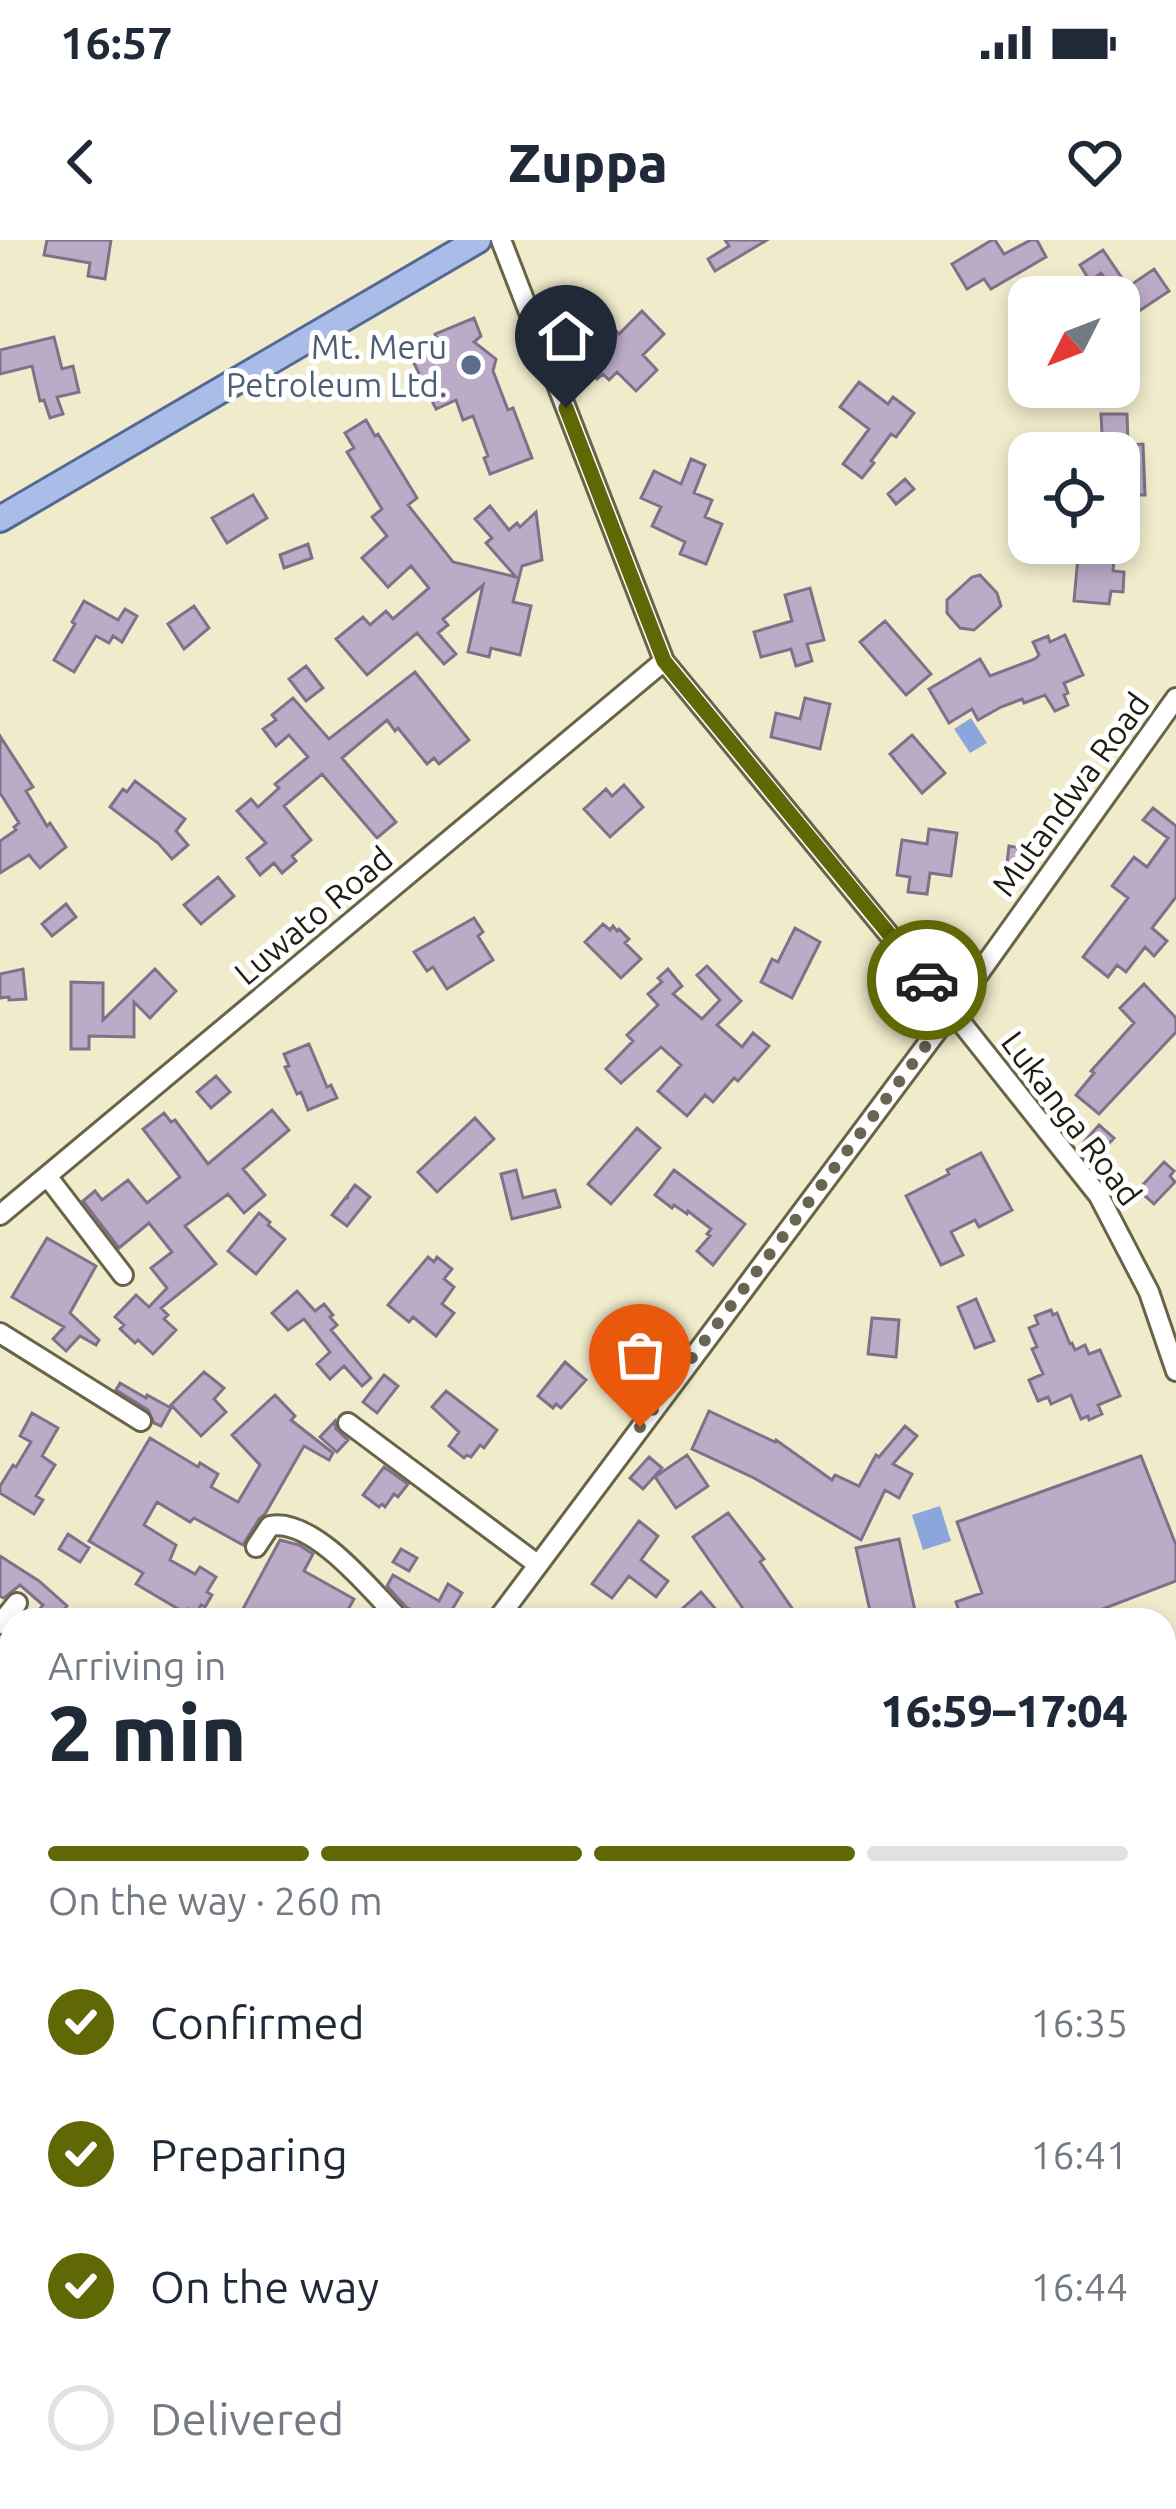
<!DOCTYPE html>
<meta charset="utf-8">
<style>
:root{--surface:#fff;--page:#f6f6f7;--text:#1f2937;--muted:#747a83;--line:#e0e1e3;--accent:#606705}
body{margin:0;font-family:Ubuntu,sans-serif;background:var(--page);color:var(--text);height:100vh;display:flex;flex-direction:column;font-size:45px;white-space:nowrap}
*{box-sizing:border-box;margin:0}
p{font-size:39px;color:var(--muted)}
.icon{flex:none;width:66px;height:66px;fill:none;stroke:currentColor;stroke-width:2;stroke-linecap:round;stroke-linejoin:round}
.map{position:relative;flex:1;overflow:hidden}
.side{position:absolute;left:0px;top:1368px;width:1176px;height:903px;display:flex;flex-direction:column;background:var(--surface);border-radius:36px 36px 0 0;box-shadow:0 6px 18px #0003}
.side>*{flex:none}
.needle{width:78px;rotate:228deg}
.controls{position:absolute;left:1008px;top:36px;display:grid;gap:24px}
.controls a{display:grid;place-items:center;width:132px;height:132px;border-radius:24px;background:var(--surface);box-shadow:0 6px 18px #0003;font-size:60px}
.pin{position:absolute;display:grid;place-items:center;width:102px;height:102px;color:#fff;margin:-123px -51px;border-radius:50% 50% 50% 0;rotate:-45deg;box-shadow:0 0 12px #0007}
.pin .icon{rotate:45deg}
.courier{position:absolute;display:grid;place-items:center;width:120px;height:120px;margin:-60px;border:9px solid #606705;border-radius:50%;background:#fff;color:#222;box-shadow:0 3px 15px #0007}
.overview em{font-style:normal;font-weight:800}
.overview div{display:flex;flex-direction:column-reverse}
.overview{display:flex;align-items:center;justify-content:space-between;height:204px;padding:0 48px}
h1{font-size:78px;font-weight:800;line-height:90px}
.bar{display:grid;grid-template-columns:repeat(4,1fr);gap:18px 12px;align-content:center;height:144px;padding:0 48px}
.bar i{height:15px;border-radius:9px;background:var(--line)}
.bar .selected{background:var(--accent)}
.bar p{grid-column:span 4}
ol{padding:0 48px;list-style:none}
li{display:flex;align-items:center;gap:36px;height:132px}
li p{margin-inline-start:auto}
li .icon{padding:12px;border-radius:50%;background:var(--accent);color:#fff;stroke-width:4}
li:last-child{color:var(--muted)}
li i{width:66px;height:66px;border:6px solid var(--line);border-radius:50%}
.status{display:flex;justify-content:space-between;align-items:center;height:84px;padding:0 60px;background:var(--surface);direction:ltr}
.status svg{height:33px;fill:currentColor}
header{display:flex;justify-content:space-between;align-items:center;height:156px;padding:0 48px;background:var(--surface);font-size:54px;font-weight:800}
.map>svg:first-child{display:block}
.built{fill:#e8e2ba}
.water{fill:#8ba6db}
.building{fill:#bbabc6;stroke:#80718a;stroke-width:3}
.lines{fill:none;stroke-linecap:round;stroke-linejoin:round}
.minor-casing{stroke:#686448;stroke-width:24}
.major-casing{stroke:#546892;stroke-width:30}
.minor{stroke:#fff;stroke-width:18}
.major{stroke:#aabce8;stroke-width:24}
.done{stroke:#686552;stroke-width:12;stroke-dasharray:0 21.6}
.route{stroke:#606705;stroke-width:15}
.service-dot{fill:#5c6f8a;stroke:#fff;stroke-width:4.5}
.labels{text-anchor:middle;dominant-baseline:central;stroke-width:10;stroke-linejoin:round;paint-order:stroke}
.service-label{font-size:33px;fill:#4e5e75;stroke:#fff;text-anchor:end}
.street-label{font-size:33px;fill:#1e1d11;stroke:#fff}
</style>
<div class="status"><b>16:57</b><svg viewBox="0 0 49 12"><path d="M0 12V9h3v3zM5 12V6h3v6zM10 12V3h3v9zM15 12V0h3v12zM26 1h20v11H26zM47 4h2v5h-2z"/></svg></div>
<header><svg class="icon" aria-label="back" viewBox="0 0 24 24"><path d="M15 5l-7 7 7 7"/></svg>Zuppa<svg class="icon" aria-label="heart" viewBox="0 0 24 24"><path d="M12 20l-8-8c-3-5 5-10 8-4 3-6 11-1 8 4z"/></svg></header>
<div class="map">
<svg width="1176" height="2269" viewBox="0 0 1176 2269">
<rect width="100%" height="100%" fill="#f0ebcb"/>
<path class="built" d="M 0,1740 L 12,1747 L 12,2135 L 0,2143 Z"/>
<path class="water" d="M 971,478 L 987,503 L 970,513 L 954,489 Z
M 940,1266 L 951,1301 L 923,1310 L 912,1275 Z"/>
<path class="building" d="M 47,0 L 111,0 L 105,39 L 88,36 L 90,23 L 44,15 Z
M 725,0 L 767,0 L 715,31 L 708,19 L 729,6 Z
M 992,0 L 995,0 L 1004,14 L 1031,0 L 1037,0 L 1046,17 L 991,49 L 984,39 L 967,49 L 952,24 Z
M 1103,10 L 1128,47 L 1154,29 L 1169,51 L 1133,75 L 1135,76 L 1119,91 L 1119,57 L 1101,33 L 1090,41 L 1080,25 Z
M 642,71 L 664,94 L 643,115 L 657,130 L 636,151 L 617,132 L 609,140 L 603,134 L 597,139 L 586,127 L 591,122 L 573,103 L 601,75 L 619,94 Z
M 474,78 L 481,96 L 474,102 L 496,119 L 493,131 L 508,170 L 513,168 L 532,218 L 490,234 L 484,218 L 488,216 L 473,176 L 463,180 L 456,160 L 436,169 L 411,117 L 438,104 L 435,94 Z
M 54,97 L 62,129 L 73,126 L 79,152 L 57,157 L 63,174 L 50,178 L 44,160 L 40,161 L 32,126 L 0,134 L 0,110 Z
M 859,142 L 888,164 L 893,157 L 914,173 L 896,197 L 891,194 L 871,221 L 874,223 L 862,238 L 843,224 L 869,189 L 840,167 Z
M 1101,174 L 1127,174 L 1128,205 L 1143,204 L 1145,255 L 1119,255 L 1119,213 L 1103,213 Z
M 366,180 L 375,196 L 378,194 L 417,258 L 408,265 L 453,322 L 516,337 L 486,303 L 492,298 L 475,279 L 490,266 L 509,290 L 517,283 L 520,287 L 536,272 L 542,320 L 522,326 L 513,362 L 531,366 L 520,415 L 491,408 L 489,417 L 468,412 L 483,345 L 443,379 L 448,385 L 438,393 L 456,414 L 444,424 L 417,393 L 367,435 L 336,399 L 363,377 L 370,385 L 386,371 L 393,379 L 429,348 L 411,326 L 388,347 L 362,318 L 387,296 L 372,277 L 382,269 L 347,212 L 354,208 L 345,193 Z
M 691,219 L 705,225 L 694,253 L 712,260 L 705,277 L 722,284 L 706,324 L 680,314 L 685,302 L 652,286 L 661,267 L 641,258 L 654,231 L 681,244 Z
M 905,239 L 914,249 L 896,264 L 888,254 Z
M 253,255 L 267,278 L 227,303 L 212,278 Z
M 308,304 L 312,318 L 284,328 L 280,315 Z
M 1079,305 L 1115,308 L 1113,331 L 1124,332 L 1123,352 L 1111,351 L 1109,364 L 1074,361 Z
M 980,335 L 997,353 L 1001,366 L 974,390 L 960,388 L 947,373 L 947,360 L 972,337 Z
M 810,348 L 824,400 L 807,404 L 812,421 L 796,426 L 791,409 L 761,417 L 754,392 L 792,381 L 785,355 Z
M 84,361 L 118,380 L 125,369 L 137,376 L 122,402 L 113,396 L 109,403 L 96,396 L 74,432 L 54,420 L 75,384 L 72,382 Z
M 194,366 L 209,388 L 184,409 L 168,384 Z
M 885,381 L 931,434 L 906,455 L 860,402 Z
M 1065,395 L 1083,435 L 1064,443 L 1068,453 L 1064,455 L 1068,465 L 1055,471 L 1045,455 L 1024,463 L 1022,459 L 1001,467 L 978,480 L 972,469 L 949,483 L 929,449 L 980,419 L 990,436 L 1035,419 L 1039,415 L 1033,402 L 1048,396 L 1050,402 Z
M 306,426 L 323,448 L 306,461 L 289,439 Z
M 415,432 L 469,500 L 439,524 L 434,518 L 427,524 L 398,488 L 395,491 L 387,480 L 342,518 L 396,582 L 377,598 L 322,534 L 284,566 L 311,600 L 292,616 L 296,621 L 282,633 L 274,623 L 260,635 L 247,618 L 266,603 L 237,571 L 251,559 L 258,567 L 279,548 L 275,544 L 308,517 L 289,495 L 276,506 L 263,489 L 276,480 L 272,475 L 293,458 L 329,499 Z
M 805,458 L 830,464 L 820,509 L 771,497 L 776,473 L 800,479 Z
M 912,495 L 945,533 L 922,553 L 890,514 Z
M 0,496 L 33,547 L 26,551 L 47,586 L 50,583 L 66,607 L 40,628 L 29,615 L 0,633 L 0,601 L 16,590 L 14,587 L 19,583 L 0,553 Z
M 135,541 L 185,579 L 176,591 L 188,605 L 172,619 L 158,603 L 110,567 L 123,549 L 127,552 Z
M 624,545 L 643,567 L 610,597 L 584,569 L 606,549 L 612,556 Z
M 1153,568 L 1176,586 L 1176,657 L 1152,688 L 1167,701 L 1154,716 L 1145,707 L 1126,732 L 1117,725 L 1108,737 L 1083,717 L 1128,658 L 1112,646 L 1134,617 L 1147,627 L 1168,598 L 1143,580 Z
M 929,589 L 957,593 L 951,636 L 930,633 L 927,654 L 908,652 L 910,637 L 897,635 L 902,600 L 927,604 Z
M 1009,606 L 1028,609 L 1025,634 L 1006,631 Z
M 218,637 L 234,656 L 201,684 L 184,665 Z
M 66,664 L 76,677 L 52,696 L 42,684 Z
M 474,678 L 483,692 L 478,696 L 493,720 L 447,749 L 433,727 L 427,731 L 414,712 Z
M 603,684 L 610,690 L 613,686 L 617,691 L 619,689 L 629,699 L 625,703 L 641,719 L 621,738 L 585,702 Z
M 795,688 L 820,702 L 792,758 L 761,742 L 772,719 L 778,722 Z
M 707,726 L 741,761 L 717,785 L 742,807 L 753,793 L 769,806 L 738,841 L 734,838 L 713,862 L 705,855 L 687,876 L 658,851 L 681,825 L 661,807 L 621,843 L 606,829 L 633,801 L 627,795 L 658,765 L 648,754 L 662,742 L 658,738 L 668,729 L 682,746 L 673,754 L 702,779 L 720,760 L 697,735 Z
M 23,729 L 26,759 L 9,760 L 9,757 L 0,758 L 0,734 Z
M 155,729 L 176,751 L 150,778 L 134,762 L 134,797 L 89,796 L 89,809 L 71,809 L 71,742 L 103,743 L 103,780 Z
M 1144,744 L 1176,778 L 1176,792 L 1099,874 L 1076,855 L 1094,833 L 1091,831 L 1134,783 L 1120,768 Z
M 309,804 L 327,847 L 331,845 L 337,858 L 308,870 L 301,852 L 297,854 L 285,827 L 289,826 L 284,814 Z
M 216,836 L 230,852 L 211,868 L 197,852 Z
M 272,870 L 289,890 L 243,929 L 265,955 L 244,973 L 228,954 L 185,986 L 216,1024 L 161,1068 L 168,1075 L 164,1079 L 176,1090 L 153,1114 L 138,1100 L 135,1103 L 120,1089 L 124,1085 L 115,1077 L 136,1055 L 149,1067 L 167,1048 L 151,1028 L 172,1012 L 149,983 L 119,1008 L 83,961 L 95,951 L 102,960 L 128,940 L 147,963 L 180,937 L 143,889 L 164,873 L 171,882 L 175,880 L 208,924 Z
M 475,878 L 494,899 L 437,952 L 418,932 Z
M 1099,885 L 1114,898 L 1098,915 L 1084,902 Z
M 637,888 L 660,908 L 611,964 L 588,944 Z
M 981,913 L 1012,970 L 979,987 L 975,980 L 951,992 L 963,1015 L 941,1025 L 906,956 L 949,934 L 947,930 Z
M 1164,922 L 1174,931 L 1170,936 L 1175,942 L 1154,964 L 1138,950 Z
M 516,930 L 523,958 L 555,950 L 560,967 L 512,979 L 501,934 Z
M 674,930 L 745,984 L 713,1025 L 697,1011 L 710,996 L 707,994 L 711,989 L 688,971 L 687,974 L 674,965 L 672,968 L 655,955 Z
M 355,945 L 370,957 L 347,986 L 332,975 L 346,957 L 348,959 L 347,956 Z
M 259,973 L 270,982 L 268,985 L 285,999 L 256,1034 L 228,1011 Z
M 47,998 L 96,1026 L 70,1073 L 99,1100 L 96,1105 L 80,1096 L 66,1111 L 53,1099 L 64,1087 L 12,1057 Z
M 428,1017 L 434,1022 L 437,1017 L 452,1029 L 444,1039 L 454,1047 L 442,1064 L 454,1073 L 436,1096 L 413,1077 L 409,1082 L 388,1065 Z
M 297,1051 L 315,1071 L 324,1064 L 333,1075 L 330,1077 L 337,1085 L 331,1090 L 371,1138 L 362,1146 L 344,1126 L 330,1139 L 317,1124 L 330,1112 L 304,1079 L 288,1090 L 272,1073 Z
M 976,1059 L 994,1101 L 975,1108 L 958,1067 Z
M 1051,1070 L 1053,1075 L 1057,1073 L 1070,1104 L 1072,1103 L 1075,1110 L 1085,1105 L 1089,1114 L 1100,1110 L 1120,1156 L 1098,1165 L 1102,1174 L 1089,1180 L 1088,1176 L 1081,1179 L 1071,1155 L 1051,1164 L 1048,1157 L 1038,1161 L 1029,1140 L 1043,1134 L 1032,1109 L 1037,1107 L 1029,1088 L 1038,1084 L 1035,1076 Z
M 872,1078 L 899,1080 L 896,1117 L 868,1114 Z
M 565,1122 L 586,1140 L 561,1168 L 556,1164 L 553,1168 L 538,1156 Z
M 204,1132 L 224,1148 L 214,1159 L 226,1172 L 201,1196 L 171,1165 Z
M 384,1135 L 398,1146 L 377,1173 L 363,1162 Z
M 120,1143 L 146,1158 L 147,1155 L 171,1168 L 161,1186 L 154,1183 L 148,1170 L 116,1150 Z
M 446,1151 L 497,1190 L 484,1208 L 480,1205 L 471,1217 L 467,1215 L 464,1218 L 449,1206 L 459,1192 L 432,1167 Z
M 275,1155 L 295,1176 L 291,1180 L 333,1213 L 329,1220 L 304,1206 L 265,1274 L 259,1279 L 243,1305 L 194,1278 L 190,1282 L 157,1262 L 144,1285 L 176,1305 L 170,1320 L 195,1334 L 200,1327 L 216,1337 L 207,1352 L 212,1355 L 205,1367 L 201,1365 L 196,1374 L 188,1369 L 185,1373 L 136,1344 L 143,1333 L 89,1301 L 150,1198 L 198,1227 L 200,1223 L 218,1234 L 211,1247 L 238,1262 L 260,1225 L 232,1195 Z
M 709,1171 L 775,1202 L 776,1200 L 832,1240 L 835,1235 L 859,1246 L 876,1215 L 879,1217 L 905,1186 L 917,1196 L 893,1224 L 912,1234 L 899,1258 L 885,1250 L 861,1300 L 754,1238 L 692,1209 Z
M 32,1173 L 58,1188 L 42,1216 L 55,1225 L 36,1256 L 43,1260 L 34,1274 L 0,1253 L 0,1246 L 13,1225 L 16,1227 L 31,1202 L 20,1196 Z
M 335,1181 L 336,1189 L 348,1200 L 337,1212 L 320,1197 Z
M 687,1215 L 708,1246 L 676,1268 L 655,1237 Z
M 1141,1216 L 1176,1305 L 1176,1341 L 1074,1380 L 962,1380 L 956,1362 L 982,1353 L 957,1282 Z
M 649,1217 L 662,1228 L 643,1249 L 630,1238 Z
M 384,1227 L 408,1244 L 398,1257 L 394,1254 L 385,1267 L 382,1264 L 379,1267 L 363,1255 Z
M 728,1273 L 764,1319 L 760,1322 L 796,1374 L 788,1380 L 751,1380 L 693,1297 Z
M 639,1281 L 658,1296 L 641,1320 L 668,1341 L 656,1357 L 629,1336 L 612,1358 L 592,1344 Z
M 68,1294 L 89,1308 L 80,1322 L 59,1309 Z
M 899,1299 L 916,1375 L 892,1380 L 872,1380 L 856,1308 Z
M 280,1300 L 299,1305 L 313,1314 L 304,1331 L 354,1359 L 342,1380 L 237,1380 Z
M 401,1309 L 417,1318 L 409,1331 L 393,1322 Z
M 0,1316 L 39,1341 L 67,1366 L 55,1380 L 31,1380 L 43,1365 L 20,1345 L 4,1358 L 0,1356 Z
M 393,1335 L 439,1361 L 448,1344 L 462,1353 L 453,1368 L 474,1380 L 430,1380 L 406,1367 L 387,1346 Z
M 701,1352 L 719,1373 L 711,1380 L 694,1380 L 683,1368 Z"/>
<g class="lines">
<defs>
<path id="minor" d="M 501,0 L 664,421 L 952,771 L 1099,956 L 1149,1052 L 1176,1131
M 47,936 L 123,1035
M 0,975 L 664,421
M 0,1093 L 141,1181
M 348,1183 L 537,1324
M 256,1307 L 270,1286 C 313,1277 372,1351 400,1380
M 497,1380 L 952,771 L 1176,458
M 0,1384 L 17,1363
M 0,1713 L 12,1720
M 1164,1811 L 1176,1806
M 743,2259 L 748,2269
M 928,2259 L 930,2269
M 9,2269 L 8,2227 L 12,2205
M 838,2269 L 859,2259"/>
<path id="major" d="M 0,279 L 478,0"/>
</defs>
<use href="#minor" class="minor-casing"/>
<use href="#major" class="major-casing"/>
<use href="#minor" class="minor"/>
<use href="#major" class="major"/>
</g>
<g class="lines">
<path class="done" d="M 640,1187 L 952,771 L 927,740"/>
<path class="route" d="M 566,168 L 664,421 L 927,740"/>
</g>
<circle class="service-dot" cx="471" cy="125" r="12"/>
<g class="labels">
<g class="service-label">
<text x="447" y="106">Mt. Meru<tspan x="447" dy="38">Petroleum Ltd.</tspan></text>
</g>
<g class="street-label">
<text transform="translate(1070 554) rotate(-54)">Mutandwa Road</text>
<text transform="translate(313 675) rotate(-40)">Luwato Road</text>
<text transform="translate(1072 878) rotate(53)">Lukanga Road</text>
</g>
</g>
</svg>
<div class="controls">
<a><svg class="needle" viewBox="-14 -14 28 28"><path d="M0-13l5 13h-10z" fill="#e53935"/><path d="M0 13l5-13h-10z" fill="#747a83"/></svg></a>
<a><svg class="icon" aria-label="locate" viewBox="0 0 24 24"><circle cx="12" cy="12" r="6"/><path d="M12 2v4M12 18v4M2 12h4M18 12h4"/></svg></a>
</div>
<div class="pin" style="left:640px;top:1187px;background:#ea580c"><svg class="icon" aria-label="bag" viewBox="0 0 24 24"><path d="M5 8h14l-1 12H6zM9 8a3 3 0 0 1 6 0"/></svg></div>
<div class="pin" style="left:566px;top:168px;background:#1f2937"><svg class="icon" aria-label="home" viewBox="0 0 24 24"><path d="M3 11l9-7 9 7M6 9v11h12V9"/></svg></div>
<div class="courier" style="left:927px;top:740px"><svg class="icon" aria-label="car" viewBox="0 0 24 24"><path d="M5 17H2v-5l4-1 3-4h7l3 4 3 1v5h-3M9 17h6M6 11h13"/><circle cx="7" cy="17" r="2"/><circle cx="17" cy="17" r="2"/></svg></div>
<section class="side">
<div class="overview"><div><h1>2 min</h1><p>Arriving in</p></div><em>16:59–17:04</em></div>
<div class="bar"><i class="selected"></i><i class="selected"></i><i class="selected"></i><i></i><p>On the way · 260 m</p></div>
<ol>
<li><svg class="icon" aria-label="check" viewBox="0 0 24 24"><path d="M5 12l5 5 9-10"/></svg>Confirmed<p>16:35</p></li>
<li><svg class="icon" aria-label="check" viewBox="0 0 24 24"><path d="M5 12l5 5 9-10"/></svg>Preparing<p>16:41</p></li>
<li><svg class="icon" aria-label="check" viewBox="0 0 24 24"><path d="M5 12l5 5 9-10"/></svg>On the way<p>16:44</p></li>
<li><i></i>Delivered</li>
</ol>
</section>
</div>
